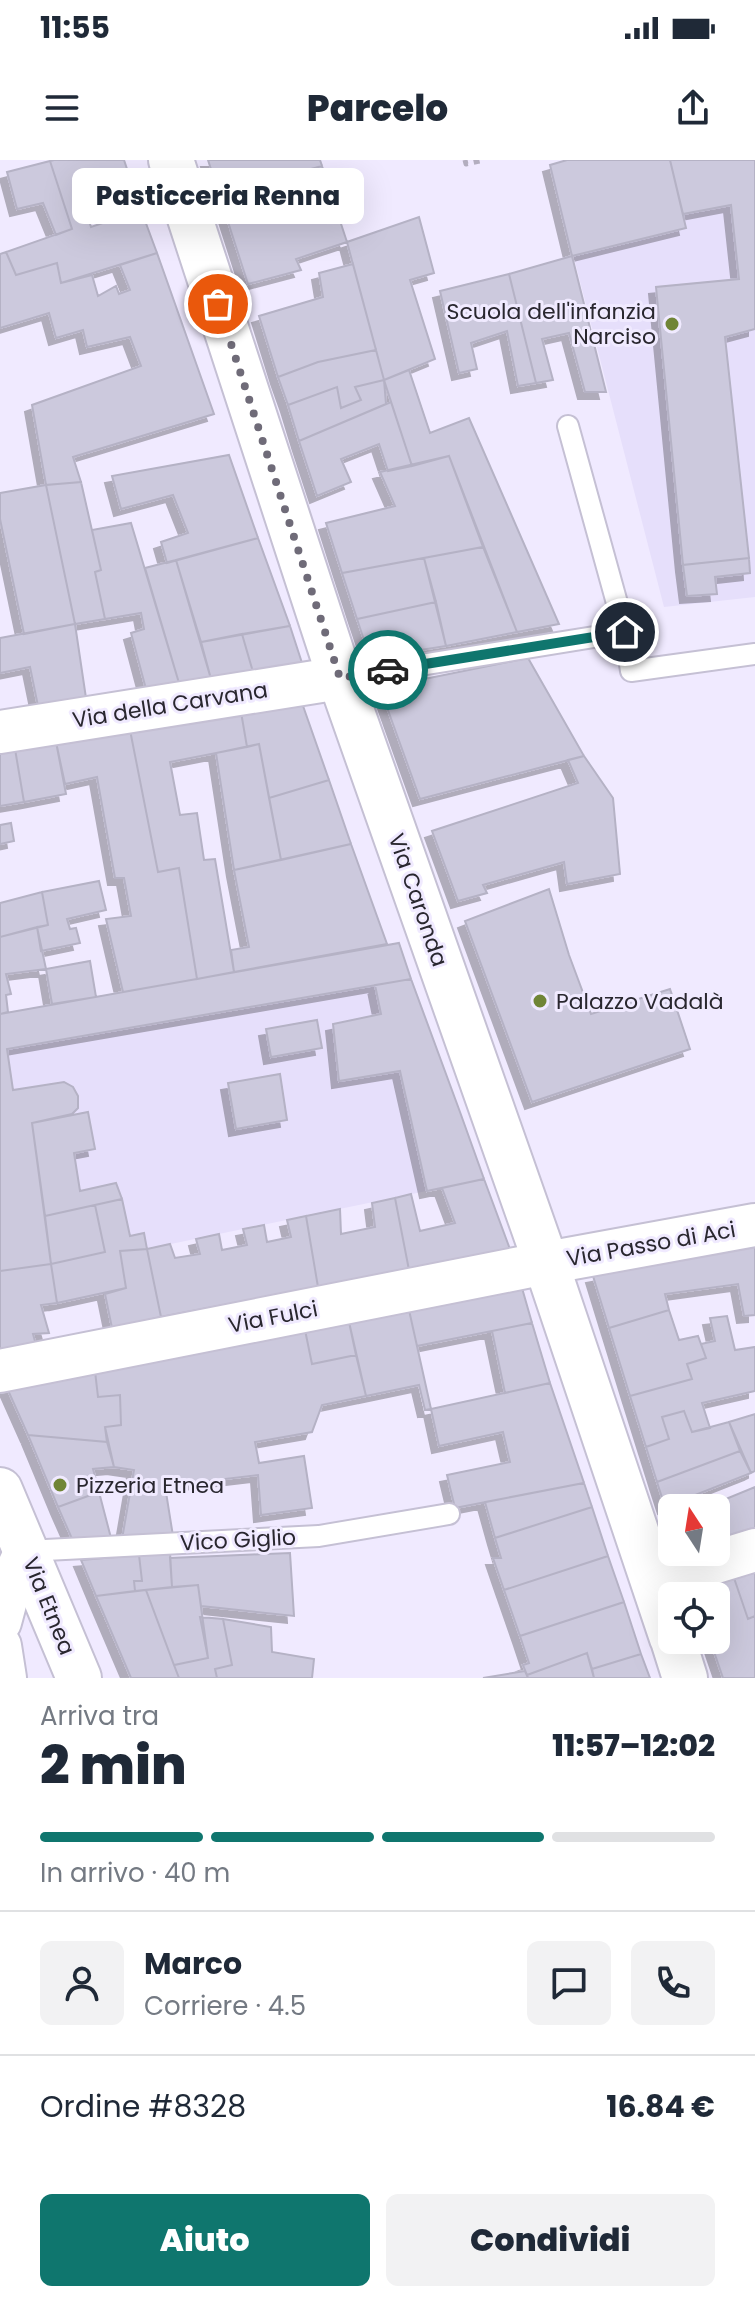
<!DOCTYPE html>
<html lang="it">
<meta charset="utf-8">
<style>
:root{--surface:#fff;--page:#f2f2f3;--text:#1f2937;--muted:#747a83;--line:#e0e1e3;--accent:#0f766e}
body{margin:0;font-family:Poppins,sans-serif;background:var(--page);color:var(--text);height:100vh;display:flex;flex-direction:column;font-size:30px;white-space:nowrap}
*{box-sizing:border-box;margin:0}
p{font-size:26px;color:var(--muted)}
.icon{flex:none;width:44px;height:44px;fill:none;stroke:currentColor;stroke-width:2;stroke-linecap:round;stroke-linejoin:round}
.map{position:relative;height:1518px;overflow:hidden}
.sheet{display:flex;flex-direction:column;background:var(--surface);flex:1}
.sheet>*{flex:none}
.needle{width:52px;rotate:348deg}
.controls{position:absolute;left:658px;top:1334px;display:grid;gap:16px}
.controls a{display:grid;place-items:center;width:72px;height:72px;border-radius:12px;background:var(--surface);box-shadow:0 8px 32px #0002;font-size:40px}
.pin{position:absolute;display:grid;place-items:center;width:68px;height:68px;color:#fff;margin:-34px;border:4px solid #fff;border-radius:50%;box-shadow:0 2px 8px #0007}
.courier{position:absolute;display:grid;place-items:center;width:80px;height:80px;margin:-40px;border:6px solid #0f766e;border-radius:50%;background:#fff;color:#222;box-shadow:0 2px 10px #0007}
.bubble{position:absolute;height:56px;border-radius:12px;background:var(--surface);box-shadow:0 8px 32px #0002;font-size:26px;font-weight:800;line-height:56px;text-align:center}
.summary em{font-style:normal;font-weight:800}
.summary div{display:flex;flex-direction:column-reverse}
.summary{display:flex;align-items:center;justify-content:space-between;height:136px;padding:0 40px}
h1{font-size:52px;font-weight:800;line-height:60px}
.bar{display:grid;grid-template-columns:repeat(4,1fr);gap:12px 8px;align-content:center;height:96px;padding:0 40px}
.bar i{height:10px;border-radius:6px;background:var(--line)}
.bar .on{background:var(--accent)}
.bar p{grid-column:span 4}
.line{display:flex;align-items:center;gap:20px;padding:0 40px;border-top:2px solid var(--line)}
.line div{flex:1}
.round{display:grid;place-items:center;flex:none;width:84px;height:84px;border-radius:12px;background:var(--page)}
.primary-button{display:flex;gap:16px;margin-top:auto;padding:16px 40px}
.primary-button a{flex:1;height:92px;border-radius:12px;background:var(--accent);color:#fff;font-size:32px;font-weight:800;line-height:92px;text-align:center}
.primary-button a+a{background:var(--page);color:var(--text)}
.status{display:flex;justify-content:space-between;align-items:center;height:56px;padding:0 40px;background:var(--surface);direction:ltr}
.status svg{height:22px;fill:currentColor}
header{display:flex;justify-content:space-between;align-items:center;height:104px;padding:0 40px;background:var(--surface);font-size:36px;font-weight:800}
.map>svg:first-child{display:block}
.built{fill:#e6dffb}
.building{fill:#ccc9dd;stroke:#b5b2c5;stroke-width:2;filter:url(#shadow)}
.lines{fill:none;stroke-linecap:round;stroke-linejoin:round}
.service-casing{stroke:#c5c0d4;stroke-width:24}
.minor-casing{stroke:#c5c0d4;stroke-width:46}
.secondary-casing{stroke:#c5c0d4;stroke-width:48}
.primary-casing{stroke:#c5c0d4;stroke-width:48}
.path{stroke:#b3aebf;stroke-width:5;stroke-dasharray:6 6;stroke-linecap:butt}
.service{stroke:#fff;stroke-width:20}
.minor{stroke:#fff;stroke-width:42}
.secondary{stroke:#fff;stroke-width:44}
.primary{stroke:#fff;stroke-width:44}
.done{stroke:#6f6b78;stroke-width:8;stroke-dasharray:0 14.4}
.route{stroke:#0f766e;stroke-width:10}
.poi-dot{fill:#708536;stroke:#f0eaff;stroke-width:3}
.labels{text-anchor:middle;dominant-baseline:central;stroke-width:6;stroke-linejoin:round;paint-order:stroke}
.poi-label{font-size:22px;fill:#29272f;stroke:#f0eaff;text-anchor:start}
.street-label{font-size:22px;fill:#29272f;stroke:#f0eaff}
</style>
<div class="status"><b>11:55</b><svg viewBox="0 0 49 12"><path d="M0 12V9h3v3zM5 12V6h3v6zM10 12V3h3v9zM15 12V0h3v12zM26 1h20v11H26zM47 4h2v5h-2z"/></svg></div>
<header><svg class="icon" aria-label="menu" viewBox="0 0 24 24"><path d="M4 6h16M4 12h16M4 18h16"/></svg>Parcelo<svg class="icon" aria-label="share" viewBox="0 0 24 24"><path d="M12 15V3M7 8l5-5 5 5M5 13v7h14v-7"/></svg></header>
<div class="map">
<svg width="755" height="1518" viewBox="0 0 755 1518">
<defs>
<filter id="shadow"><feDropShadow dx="-7" dy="7" stdDeviation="0" flood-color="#0004"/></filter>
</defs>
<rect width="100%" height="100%" fill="#f0eaff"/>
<path class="built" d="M 567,0 L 755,0 L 755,437 L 664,447 L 550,5 Z
M 399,783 L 484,1019 L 147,1089 L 0,1111 L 0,854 Z"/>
<path class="building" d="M 54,0 L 124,0 L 130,18 L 79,32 L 91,67 L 141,50 L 157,93 L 61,123 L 57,103 L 16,115 L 6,92 L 72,69 L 50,1 Z
M 208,0 L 320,0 L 322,6 L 219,34 Z
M 567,0 L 670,0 L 686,68 L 572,96 L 550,5 Z
M 670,0 L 755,0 L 755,169 L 725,177 L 749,398 L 683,405 L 656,127 L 739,119 L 731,45 L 683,54 Z
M 50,1 L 72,69 L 56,75 L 43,43 L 17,49 L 7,12 Z
M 322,6 L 347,82 L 296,99 L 301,110 L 248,124 L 219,34 Z
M 419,57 L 434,113 L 410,120 L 435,199 L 384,220 L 347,82 Z
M 6,92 L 16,115 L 57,103 L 61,123 L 92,115 L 98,136 L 116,126 L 119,134 L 130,130 L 120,105 L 157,93 L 214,254 L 73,297 L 81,322 L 46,325 L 32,245 L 141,206 L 130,177 L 87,187 L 83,170 L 56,178 L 49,153 L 0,168 L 0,94 Z
M 572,96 L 606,232 L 585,232 L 569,173 L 542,179 L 553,220 L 536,223 L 509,114 Z
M 353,104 L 376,190 L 318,202 L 278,217 L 259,156 L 323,137 L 319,113 Z
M 509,114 L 536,223 L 518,226 L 507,171 L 471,183 L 477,209 L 459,213 L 440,131 Z
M 376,190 L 384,220 L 355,227 L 361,240 L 341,248 L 337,227 L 288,245 L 278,217 L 318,202 Z
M 409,210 L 430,273 L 469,258 L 559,464 L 517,472 L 449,296 L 412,306 L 384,220 Z
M 384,220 L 386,244 L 299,281 L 288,245 L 337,227 L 341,248 L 361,240 L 355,227 Z
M 391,242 L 412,306 L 388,311 L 379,284 L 341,299 L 351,322 L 317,336 L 299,281 Z
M 229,295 L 258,378 L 167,403 L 161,382 L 188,373 L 173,335 L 121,349 L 112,316 Z
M 449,296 L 483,387 L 342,413 L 326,363 L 395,346 L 380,312 Z
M 81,322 L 101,410 L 95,412 L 105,459 L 75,464 L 46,325 Z
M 46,325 L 75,464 L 24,474 L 0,359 L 0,333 Z
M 131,363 L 179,523 L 146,529 L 131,473 L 144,469 L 141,453 L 105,459 L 95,412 L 101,410 L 92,370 Z
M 258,378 L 290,466 L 201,482 L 176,400 Z
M 483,387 L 517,472 L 446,486 L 424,398 Z
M 424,398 L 436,442 L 357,459 L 342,413 Z
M 749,398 L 750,413 L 715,417 L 717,434 L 687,436 L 683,405 Z
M 176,400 L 211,519 L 179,523 L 145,408 Z
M 436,442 L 446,486 L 370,498 L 357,459 Z
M 75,464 L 86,538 L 38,546 L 30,507 L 0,513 L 0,478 Z
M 290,466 L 302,503 L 253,512 L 242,474 Z
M 242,474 L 253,512 L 211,519 L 201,482 Z
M 528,498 L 584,596 L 420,639 L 380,528 Z
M 302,543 L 329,620 L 269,638 L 259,584 L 247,587 L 241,552 Z
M 241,552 L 247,587 L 170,602 L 180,655 L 197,653 L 204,700 L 215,699 L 234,812 L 197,819 L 179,708 L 158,712 L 130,570 Z
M 130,570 L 158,712 L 179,708 L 197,819 L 123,832 L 106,759 L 131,756 L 124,718 L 115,718 L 97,617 L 65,624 L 56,582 Z
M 56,582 L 66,634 L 24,642 L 15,589 Z
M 259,584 L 281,700 L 234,710 L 216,593 Z
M 15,589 L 24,642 L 0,646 L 0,591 Z
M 584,596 L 613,638 L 620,714 L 567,724 L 564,702 L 483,725 L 487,733 L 458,741 L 432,671 L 578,623 L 568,600 Z
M 329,620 L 351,684 L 281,700 L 269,638 Z
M 11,663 L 14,681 L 0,684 L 0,665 Z
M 351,684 L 387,784 L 234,812 L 231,790 L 249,787 L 234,710 Z
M 99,721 L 106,750 L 67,759 L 70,769 L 76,768 L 80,783 L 41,791 L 37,767 L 48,765 L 42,732 Z
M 549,729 L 569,795 L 591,854 L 670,829 L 690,889 L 532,942 L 465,761 Z
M 42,732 L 48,765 L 0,777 L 0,743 Z
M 37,767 L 46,809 L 6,814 L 11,834 L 6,835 L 8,852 L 0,854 L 0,777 Z
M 399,783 L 411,819 L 7,889 L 13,930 L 64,922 L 73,927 L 78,936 L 78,948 L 72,954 L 32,963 L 51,1104 L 0,1111 L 0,854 Z
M 90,801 L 96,837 L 52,844 L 46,809 Z
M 411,819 L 460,952 L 484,1019 L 427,1031 L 400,911 L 339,921 L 333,864 L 381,854 L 375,825 Z
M 317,860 L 322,888 L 271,897 L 266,869 Z
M 280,914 L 287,960 L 236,969 L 228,923 Z
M 88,952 L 95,989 L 74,993 L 80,1031 L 116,1023 L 122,1039 L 45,1056 L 32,963 Z
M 484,1019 L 511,1092 L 409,1110 L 395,1038 L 411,1034 L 420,1071 L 455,1063 L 442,1028 Z
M 395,1038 L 409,1110 L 318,1127 L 306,1056 L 340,1049 L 341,1074 L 375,1067 L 372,1043 Z
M 122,1039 L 130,1076 L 144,1073 L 147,1089 L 120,1091 L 126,1128 L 57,1143 L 51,1104 L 105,1092 L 95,1045 Z
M 95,1045 L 105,1092 L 51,1104 L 45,1056 Z
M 306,1056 L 318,1127 L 161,1157 L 147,1089 L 170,1084 L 175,1098 L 200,1094 L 196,1079 L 219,1074 L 222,1090 L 247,1085 L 243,1069 L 264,1065 L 267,1082 L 291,1077 L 287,1060 Z
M 755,1085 L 755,1155 L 744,1156 L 738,1124 L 665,1134 L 669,1150 L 609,1168 L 593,1116 Z
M 147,1089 L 161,1157 L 112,1168 L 105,1134 L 126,1128 L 120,1091 Z
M 51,1104 L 57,1143 L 41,1145 L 49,1173 L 33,1174 L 36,1185 L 0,1192 L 0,1111 Z
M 522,1128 L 532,1163 L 417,1186 L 409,1150 Z
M 409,1150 L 431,1249 L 425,1250 L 419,1225 L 366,1236 L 349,1162 Z
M 669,1150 L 679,1180 L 698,1176 L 706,1198 L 687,1204 L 692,1219 L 630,1236 L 609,1168 Z
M 727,1156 L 735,1190 L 755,1187 L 755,1231 L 702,1243 L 710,1268 L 692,1272 L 684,1251 L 662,1257 L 669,1279 L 646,1287 L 630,1236 L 692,1219 L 687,1204 L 706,1198 L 701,1184 L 715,1181 L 710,1158 Z
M 349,1162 L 356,1195 L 312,1204 L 305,1170 Z
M 532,1163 L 550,1223 L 505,1233 L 492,1171 Z
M 305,1170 L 312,1204 L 356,1195 L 366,1236 L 322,1245 L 312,1272 L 255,1282 L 259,1303 L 304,1296 L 312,1348 L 261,1355 L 258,1315 L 165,1326 L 173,1376 L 122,1379 L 134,1310 L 114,1307 L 105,1267 L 121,1265 L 120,1235 L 98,1237 L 95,1211 Z
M 95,1211 L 98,1237 L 120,1235 L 121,1265 L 105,1267 L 107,1282 L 28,1275 L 7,1228 Z
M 550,1223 L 584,1323 L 455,1348 L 447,1315 L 510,1302 L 503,1272 L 439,1286 L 431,1249 Z
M 684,1251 L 692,1272 L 729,1262 L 740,1291 L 657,1322 L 646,1287 L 669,1279 L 662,1257 Z
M 755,1254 L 755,1311 L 751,1313 L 729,1262 Z
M 28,1275 L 107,1282 L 114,1307 L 93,1309 L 99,1332 L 58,1347 Z
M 740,1291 L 751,1313 L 665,1347 L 657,1322 Z
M 584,1323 L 592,1347 L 495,1378 L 485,1342 Z
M 755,1327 L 755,1369 L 716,1386 L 716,1348 L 704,1348 Z
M 99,1332 L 111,1378 L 73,1381 L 58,1347 Z
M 592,1347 L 608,1396 L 504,1430 L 493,1398 L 501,1398 L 495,1378 Z
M 170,1392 L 172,1427 L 135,1431 L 134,1421 L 142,1421 L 139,1395 Z
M 290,1393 L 294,1456 L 201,1446 L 198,1425 L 172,1427 L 170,1398 Z
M 139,1395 L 142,1421 L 134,1421 L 135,1431 L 96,1436 L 81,1400 Z
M 608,1396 L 624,1442 L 520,1476 L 504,1430 Z
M 755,1411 L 755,1456 L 748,1459 L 734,1418 Z
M 734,1418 L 748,1459 L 755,1456 L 755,1518 L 723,1518 L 710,1480 L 716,1480 L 716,1436 L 695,1436 L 694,1432 Z
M 198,1425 L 208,1498 L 174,1505 L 146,1430 Z
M 146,1430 L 174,1505 L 179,1518 L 131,1518 L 96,1436 Z
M 624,1442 L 641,1494 L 592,1509 L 587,1493 L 527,1515 L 523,1505 L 529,1503 L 520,1476 Z
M 200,1457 L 223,1459 L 232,1505 L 215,1509 L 217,1518 L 179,1518 L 174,1505 L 208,1498 Z
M 223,1459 L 271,1467 L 272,1492 L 314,1499 L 312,1518 L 217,1518 L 215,1509 L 232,1505 Z
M 587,1493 L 594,1518 L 528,1518 L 527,1515 Z
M 641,1494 L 650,1518 L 594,1518 L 592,1509 Z
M 525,1511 L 528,1518 L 483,1518 Z"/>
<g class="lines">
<defs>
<path id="service" d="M 568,266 L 625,472
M 340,518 L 625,472 L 631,511 L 755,494
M 26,1391 L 319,1376 L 449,1354"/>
<path id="minor" d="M 0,572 L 340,518
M 0,1211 L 546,1103 L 755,1065
M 654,1421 L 755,1390
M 0,1462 L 10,1425 L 26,1391
M 0,1486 L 5,1518"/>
<path id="secondary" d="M 171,0 L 340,518 L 546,1103 L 672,1478
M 673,1480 L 685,1518"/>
<path id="primary" d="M 0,1330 L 79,1518"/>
</defs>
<use href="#service" class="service-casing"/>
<use href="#minor" class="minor-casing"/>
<use href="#secondary" class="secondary-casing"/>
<use href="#primary" class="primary-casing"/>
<path class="path" d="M 465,0 L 466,4 L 485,0"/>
<use href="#service" class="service"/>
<use href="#minor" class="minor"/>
<use href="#secondary" class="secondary"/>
<use href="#primary" class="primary"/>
</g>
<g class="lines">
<path class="done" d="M 218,144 L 340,518 L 388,510"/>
<path class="route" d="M 388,510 L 625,472"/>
</g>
<g class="poi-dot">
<circle cx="672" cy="164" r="8"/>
<circle cx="540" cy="841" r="8"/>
<circle cx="60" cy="1325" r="8"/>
</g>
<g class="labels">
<g class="poi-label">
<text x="656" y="151" text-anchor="end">Scuola dell'infanzia<tspan x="656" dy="25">Narciso</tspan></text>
<text x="556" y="841">Palazzo Vadalà</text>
<text x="76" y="1325">Pizzeria Etnea</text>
</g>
<g class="street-label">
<text transform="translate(170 545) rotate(-9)">Via della Carvana</text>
<text transform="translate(418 740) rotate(71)">Via Caronda</text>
<text transform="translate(651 1084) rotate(-10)">Via Passo di Aci</text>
<text transform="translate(273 1157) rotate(-11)">Via Fulci</text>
<text transform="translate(238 1380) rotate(-3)">Vico Giglio</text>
<text transform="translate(49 1446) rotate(68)">Via Etnea</text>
</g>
</g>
</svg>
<div class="controls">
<a><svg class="needle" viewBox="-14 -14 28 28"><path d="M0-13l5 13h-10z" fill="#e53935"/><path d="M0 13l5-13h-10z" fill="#747a83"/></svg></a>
<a><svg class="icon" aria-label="locate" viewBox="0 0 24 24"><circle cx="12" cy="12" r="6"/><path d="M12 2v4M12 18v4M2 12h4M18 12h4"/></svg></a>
</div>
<div class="pin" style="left:218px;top:144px;background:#ea580c"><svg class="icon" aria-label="bag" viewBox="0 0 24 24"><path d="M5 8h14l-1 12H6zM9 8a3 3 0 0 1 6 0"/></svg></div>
<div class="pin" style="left:625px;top:472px;background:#1f2937"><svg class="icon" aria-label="home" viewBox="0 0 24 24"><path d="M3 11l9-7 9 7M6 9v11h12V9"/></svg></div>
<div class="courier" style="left:388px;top:510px"><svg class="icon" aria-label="car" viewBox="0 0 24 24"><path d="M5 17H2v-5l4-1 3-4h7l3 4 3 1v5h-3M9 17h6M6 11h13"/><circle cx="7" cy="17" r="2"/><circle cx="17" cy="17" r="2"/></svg></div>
<div class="bubble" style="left:72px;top:8px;width:292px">Pasticceria Renna</div>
</div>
<section class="sheet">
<div class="summary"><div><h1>2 min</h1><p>Arriva tra</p></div><em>11:57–12:02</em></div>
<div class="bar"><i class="on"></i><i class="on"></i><i class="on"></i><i></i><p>In arrivo · 40 m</p></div>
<div class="line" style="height:144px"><a class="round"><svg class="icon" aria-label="person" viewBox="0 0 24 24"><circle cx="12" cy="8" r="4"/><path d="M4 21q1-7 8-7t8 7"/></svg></a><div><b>Marco</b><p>Corriere · 4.5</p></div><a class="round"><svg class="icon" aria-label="chat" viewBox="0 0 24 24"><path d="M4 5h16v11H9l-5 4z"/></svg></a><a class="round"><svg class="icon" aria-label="phone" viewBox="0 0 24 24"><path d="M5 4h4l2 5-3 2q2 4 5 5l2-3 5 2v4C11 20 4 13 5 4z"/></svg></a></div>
<div class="line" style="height:104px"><div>Ordine #8328</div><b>16.84 €</b></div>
<div class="primary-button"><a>Aiuto</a><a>Condividi</a></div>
</section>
